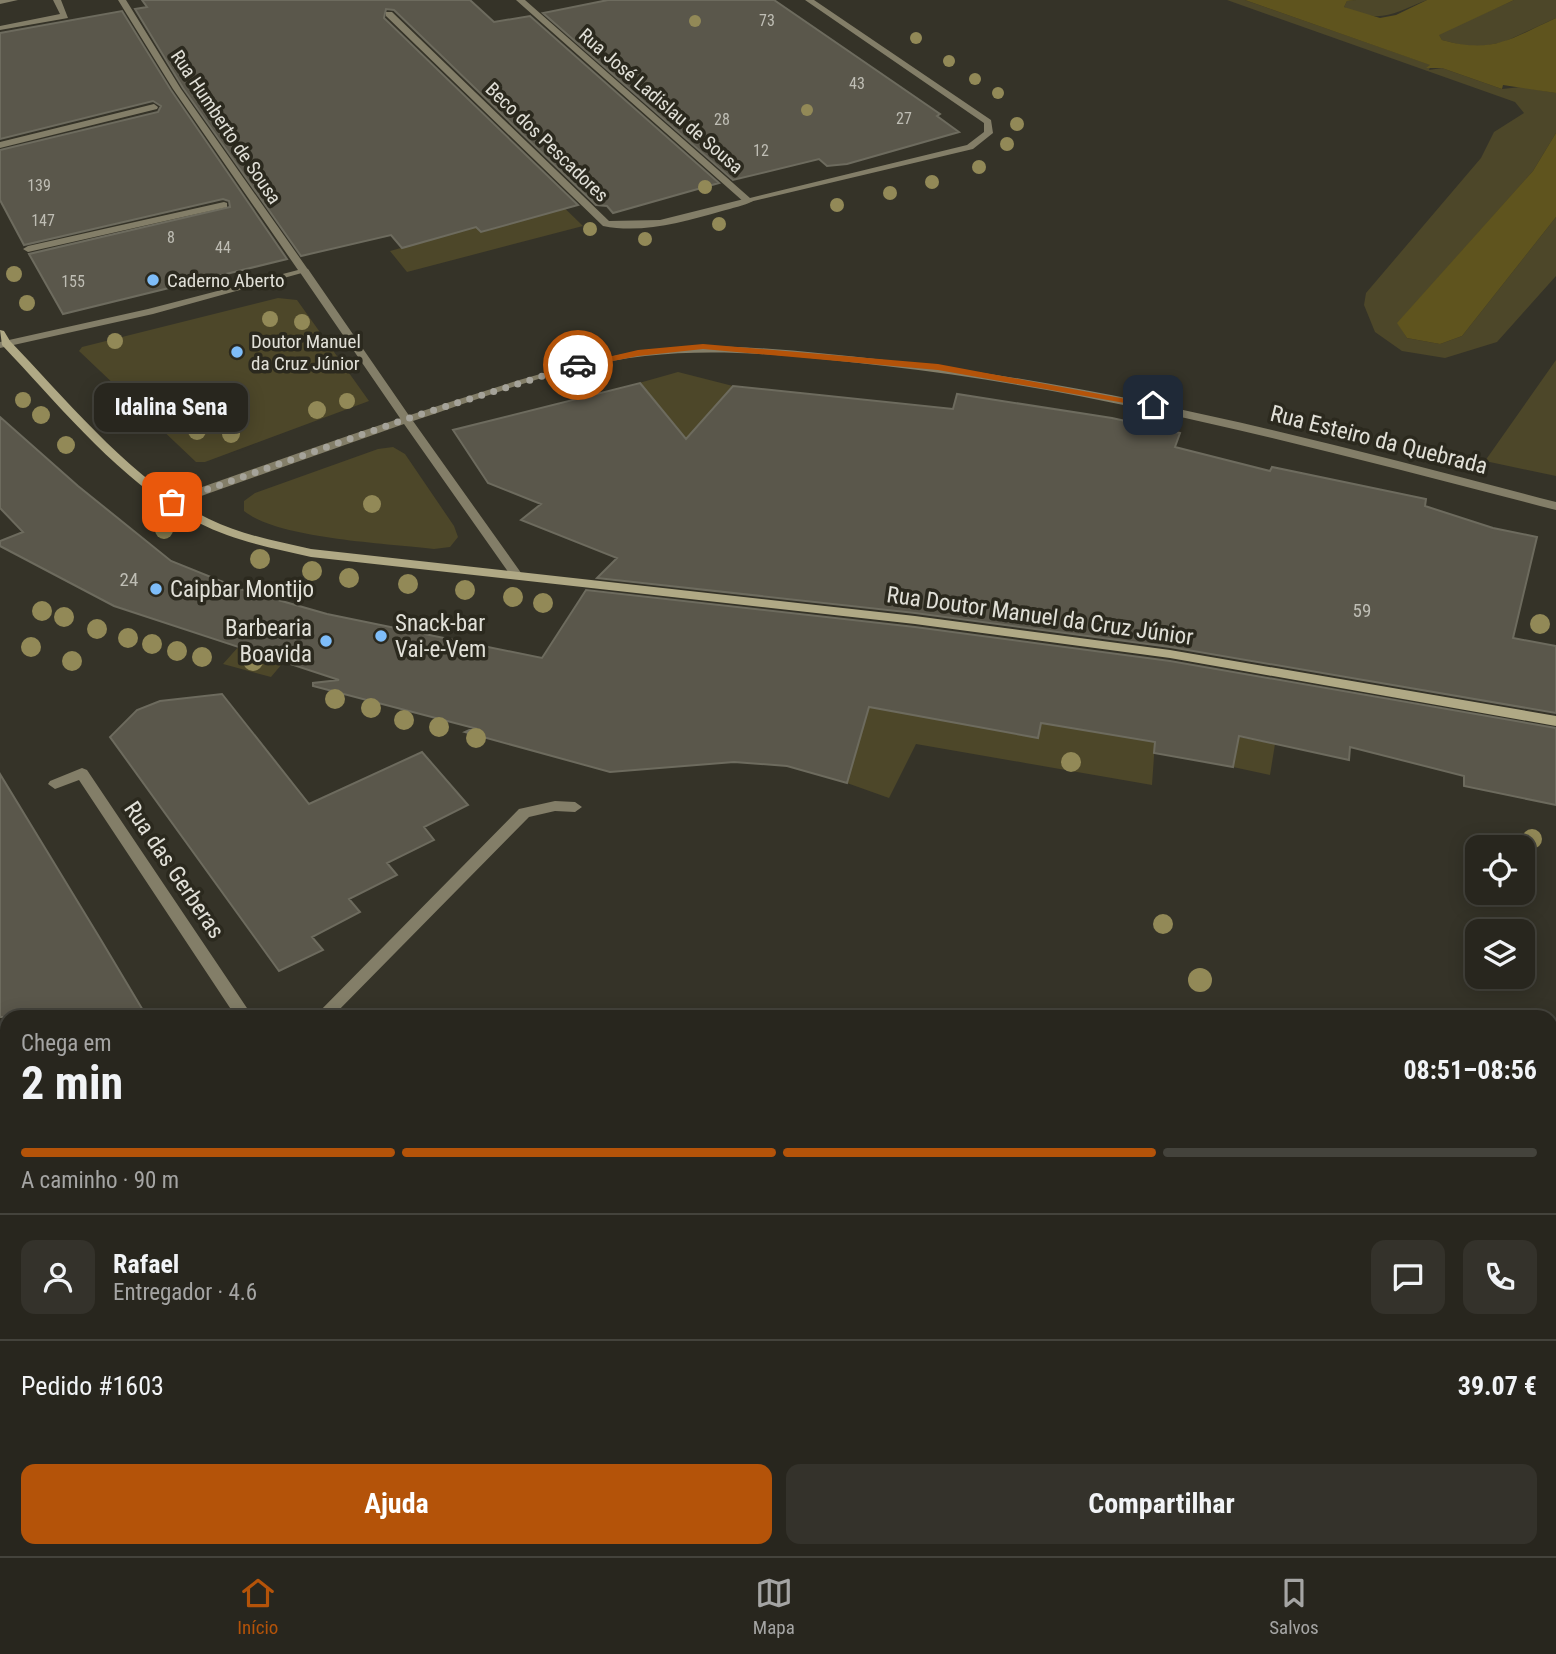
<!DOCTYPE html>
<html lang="pt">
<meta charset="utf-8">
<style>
:root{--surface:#28261e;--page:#34322b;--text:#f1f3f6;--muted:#a5a5a4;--line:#44433c;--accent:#b45309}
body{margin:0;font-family:"Roboto Condensed",sans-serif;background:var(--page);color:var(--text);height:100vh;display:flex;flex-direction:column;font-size:26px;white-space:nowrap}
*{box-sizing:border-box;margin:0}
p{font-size:23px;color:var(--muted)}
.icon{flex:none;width:38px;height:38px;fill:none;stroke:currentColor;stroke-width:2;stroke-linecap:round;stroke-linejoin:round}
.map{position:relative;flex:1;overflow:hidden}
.drawer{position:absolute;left:0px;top:1010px;width:1558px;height:548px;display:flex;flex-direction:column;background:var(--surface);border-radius:21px 21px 0 0;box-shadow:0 4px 18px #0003,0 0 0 2px var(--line)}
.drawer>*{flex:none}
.buttons{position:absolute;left:1465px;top:835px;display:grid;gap:14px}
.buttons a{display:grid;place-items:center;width:70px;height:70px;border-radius:14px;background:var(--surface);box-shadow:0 4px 18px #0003,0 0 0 2px var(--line);font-size:35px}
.pin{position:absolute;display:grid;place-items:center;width:60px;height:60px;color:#fff;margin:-30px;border-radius:14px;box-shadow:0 4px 10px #0006}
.courier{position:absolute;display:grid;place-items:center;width:70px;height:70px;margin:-35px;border:5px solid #b45309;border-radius:50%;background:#fff;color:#222;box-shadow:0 2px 9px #0007}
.bubble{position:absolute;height:49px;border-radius:14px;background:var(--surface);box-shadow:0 4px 18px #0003,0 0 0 2px var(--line);font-size:23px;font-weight:700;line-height:49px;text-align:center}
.overview em{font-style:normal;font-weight:700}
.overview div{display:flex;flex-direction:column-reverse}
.overview{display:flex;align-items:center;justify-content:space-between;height:119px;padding:0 21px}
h1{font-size:46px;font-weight:700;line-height:52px}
.bar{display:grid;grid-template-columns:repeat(4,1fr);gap:10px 7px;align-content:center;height:84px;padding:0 21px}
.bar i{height:9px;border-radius:5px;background:var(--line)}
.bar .active{background:var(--accent)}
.bar p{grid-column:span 4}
.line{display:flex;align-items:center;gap:18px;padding:0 21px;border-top:2px solid var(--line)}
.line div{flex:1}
.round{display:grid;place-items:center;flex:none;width:74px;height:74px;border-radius:14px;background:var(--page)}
.primary-button{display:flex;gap:14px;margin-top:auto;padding:14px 21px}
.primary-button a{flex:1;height:80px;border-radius:14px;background:var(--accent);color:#fff;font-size:28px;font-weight:700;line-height:80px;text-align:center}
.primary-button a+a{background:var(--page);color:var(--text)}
.dock{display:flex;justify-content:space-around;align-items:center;height:98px;border-top:2px solid var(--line);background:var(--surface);font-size:19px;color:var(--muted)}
.dock a{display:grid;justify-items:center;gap:4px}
.dock .active{color:var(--accent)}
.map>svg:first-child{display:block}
.green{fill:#4d4729}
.water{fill:#5f541e}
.building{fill:#5a574b;stroke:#6d6b5e;stroke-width:2}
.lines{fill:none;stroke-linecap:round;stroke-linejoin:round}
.service{fill:#837e68;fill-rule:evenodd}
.pedestrian{fill:#837e68;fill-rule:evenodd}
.minor{fill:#837e68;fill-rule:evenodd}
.secondary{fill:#b0a985;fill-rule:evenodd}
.tree{fill:#928957}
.route{fill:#b45309}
.done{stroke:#a5a39a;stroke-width:7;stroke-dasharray:0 12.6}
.poi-dot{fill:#7ebdf9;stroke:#2b291e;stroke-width:2.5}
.labels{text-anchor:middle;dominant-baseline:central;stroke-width:7;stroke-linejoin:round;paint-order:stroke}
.far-number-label{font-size:16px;fill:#bfbeb5}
.far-street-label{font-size:19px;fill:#e1e0d8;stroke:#2b291e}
.far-poi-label{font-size:19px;fill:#e1e0d8;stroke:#2b291e;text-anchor:start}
.number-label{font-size:19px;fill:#bfbeb5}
.street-label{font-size:23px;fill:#e1e0d8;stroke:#2b291e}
.poi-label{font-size:23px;fill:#e1e0d8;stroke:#2b291e;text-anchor:start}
</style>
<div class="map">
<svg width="1556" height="1556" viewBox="0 0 1556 1556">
<rect width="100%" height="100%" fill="#353328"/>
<path class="green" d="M 1227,0 L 1245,0 L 1431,65 L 1429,70 L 1442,68 L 1502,89 L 1521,87 L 1556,93 L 1556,133 L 1533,171 L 1398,323 L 1407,338 L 1440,344 L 1462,336 L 1556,217 L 1556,276 L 1497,342 L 1445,358 L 1402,351 L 1375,332 L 1364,305 L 1366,293 L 1481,158 L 1494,132 L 1524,113 L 1515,102 Z
M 1356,0 L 1427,0 C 1393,13 1381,25 1344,7 L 1347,1 Z
M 1514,0 L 1556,0 L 1556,18 L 1504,42 L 1473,48 L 1442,40 L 1438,34 Z
M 450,97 L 583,226 L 407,272 L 390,251 L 476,227 L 481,232 L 513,223 L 482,193 Z
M 278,298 L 297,300 L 369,401 L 205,462 L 196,462 L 79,351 L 82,347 Z
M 1556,360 L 1556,476 L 1485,461 Z
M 678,372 L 733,386 L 665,463 L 726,481 L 759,432 L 788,436 L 806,395 L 825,397 L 813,432 L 832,434 L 835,424 L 840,424 L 824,497 L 791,494 L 781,529 L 749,524 L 760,499 L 727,482 L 716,496 L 692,488 L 688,491 L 661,482 L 631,508 L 620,504 L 664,463 L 593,451 L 569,414 L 597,408 L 603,414 L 653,400 L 639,383 Z
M 393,447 L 405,454 L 454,526 L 458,537 L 450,547 L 434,549 C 387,543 279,539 244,511 L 244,501 L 255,493 L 378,449 Z
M 240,645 L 287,658 L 271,677 L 223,664 Z
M 803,677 L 929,718 L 1037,738 L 1041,723 L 1155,742 L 1152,785 L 916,744 L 889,798 L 847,783 L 868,708 Z
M 1239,737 L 1275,744 L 1270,775 L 1233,767 Z
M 289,1551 L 388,1551 L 384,1556 L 298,1556 Z"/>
<path class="water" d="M 1245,0 L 1356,0 L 1347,1 L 1344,7 L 1380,18 L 1396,15 L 1427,0 L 1514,0 L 1439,35 L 1442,40 C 1493,54 1510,39 1556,18 L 1556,93 L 1503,85 L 1502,89 L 1442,68 L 1426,68 L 1430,65 Z
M 1556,133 L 1556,217 L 1462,336 L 1440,344 L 1407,338 L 1397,323 L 1533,171 Z"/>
<path class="building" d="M 142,0 L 470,0 L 494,22 L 530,16 L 719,183 L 613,213 L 607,206 L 596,205 L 394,10 L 386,9 L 384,18 L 578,205 L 481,232 L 476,227 L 402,248 L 391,235 L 301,256 L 183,88 L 135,9 L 147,7 Z
M 608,0 L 774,0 L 940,114 L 937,116 L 959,132 L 847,164 L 827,166 L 819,159 L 733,180 L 543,13 Z
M 122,11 L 171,90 L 287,259 L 63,314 L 29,254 L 230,207 L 229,201 L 223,199 L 24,245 L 0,200 L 0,150 L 158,112 L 161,106 L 153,101 L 0,139 L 0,33 Z
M 640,383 L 686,439 L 733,386 L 953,409 L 957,394 L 1112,418 L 1180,433 L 1175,447 L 1270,471 L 1272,467 L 1426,499 L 1425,506 L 1493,528 L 1537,537 L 1513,638 L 1556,646 L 1556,713 L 1170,647 L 915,613 L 597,578 L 617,558 L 521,520 L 541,504 L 488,483 L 453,430 Z
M 0,417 L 78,486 L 171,561 L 243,590 L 327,614 L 542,658 L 586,590 L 915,627 L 1170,661 L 1556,728 L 1556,805 L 1464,786 L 1464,776 L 1350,747 L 1349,760 L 1239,736 L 1233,767 L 1154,753 L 1155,742 L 1041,723 L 1038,738 L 869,707 L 847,783 L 787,766 L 734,762 L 610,772 L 465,732 L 474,728 L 313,686 L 313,683 L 339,680 L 114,606 L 0,546 L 0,541 L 23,532 L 0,508 Z
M 222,694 L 309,804 L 422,752 L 468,805 L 424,827 L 434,840 L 387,863 L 397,875 L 349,899 L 360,912 L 312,937 L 323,950 L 279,971 L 110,737 L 137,710 L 160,701 Z
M 0,774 L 101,940 L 147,1017 L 0,1017 Z"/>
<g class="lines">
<path class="service" d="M 386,12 L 392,12 L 609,221 L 660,220 L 748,198 L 753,201 C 744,206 732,208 722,211 C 684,222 642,234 603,226 L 386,16 Z"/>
<path class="pedestrian" d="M 154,104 L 158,107 L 157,109 L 0,148 L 0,142 Z
M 224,202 L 227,203 L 227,207 L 28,252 L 23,249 L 28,246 Z
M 304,268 L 308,269 L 410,417 L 410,421 L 402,421 L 299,271 Z"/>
<path class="minor" d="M 0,0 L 18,0 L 0,4 Z
M 53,0 L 61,0 L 68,18 L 0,30 L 0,26 L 60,14 Z
M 118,0 L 126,0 L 181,89 L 309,271 L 153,314 L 0,348 L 0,342 L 148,309 L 298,270 L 173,89 Z
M 516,0 L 525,0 L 750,198 L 967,145 L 984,132 L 984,123 L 805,0 L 814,0 L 991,120 L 993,133 L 973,149 L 745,203 Z
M 694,346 C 758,346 821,353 884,360 C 1112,385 1334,444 1556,502 L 1556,510 C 1334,453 1113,392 885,366 C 805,357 724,347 645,356 C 565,365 488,396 413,421 L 519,570 L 521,573 L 519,576 L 511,576 L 404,424 L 176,505 L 168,505 L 166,502 L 168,499 C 262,466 356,432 450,402 C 531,376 609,350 694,346 Z
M 82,768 L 87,770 L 253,1017 L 236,1017 L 79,780 L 55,789 L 48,784 L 50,781 Z
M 555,801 L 575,802 L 582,807 L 575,812 L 555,811 L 529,817 L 332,1017 L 314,1017 L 519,809 Z
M 7,1346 L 7,1368 L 0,1371 L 0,1349 Z
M 0,1433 L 7,1436 L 7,1455 L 0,1452 Z
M 7,1519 L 7,1544 L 0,1547 L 0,1522 Z
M 154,1550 L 180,1550 L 182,1556 L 156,1556 Z"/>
<path class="secondary" d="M 0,330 L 4,331 L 10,341 C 67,400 135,484 209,519 C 242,535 276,541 311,549 L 915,616 L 1170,650 L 1556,716 L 1556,726 L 1170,658 L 915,624 L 311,557 C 273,548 234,541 199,523 C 123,485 60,406 2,345 Z"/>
</g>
<g class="tree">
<circle cx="695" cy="21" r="6"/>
<circle cx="916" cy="38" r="6"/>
<circle cx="949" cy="61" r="6"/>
<circle cx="975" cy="79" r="6"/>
<circle cx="998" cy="93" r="6"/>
<circle cx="807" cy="110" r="6"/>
<circle cx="1017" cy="124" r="7"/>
<circle cx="1007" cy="144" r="7"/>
<circle cx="979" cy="167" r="7"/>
<circle cx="932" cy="182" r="7"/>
<circle cx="705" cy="187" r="7"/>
<circle cx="890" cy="193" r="7"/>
<circle cx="837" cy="205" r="7"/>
<circle cx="719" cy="224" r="7"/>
<circle cx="590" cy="229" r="7"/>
<circle cx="645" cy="239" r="7"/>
<circle cx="14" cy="274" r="8"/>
<circle cx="27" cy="303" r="8"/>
<circle cx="270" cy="319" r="8"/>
<circle cx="302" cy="322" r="8"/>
<circle cx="115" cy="341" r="8"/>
<circle cx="127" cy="390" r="8"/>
<circle cx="23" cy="400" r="8"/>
<circle cx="347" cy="401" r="8"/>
<circle cx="317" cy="410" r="9"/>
<circle cx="41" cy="415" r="9"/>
<circle cx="197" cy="431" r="9"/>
<circle cx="231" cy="434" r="9"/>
<circle cx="66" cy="445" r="9"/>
<circle cx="372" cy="504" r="9"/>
<circle cx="164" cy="530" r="9"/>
<circle cx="260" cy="559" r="10"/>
<circle cx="312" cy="571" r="10"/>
<circle cx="349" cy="578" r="10"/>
<circle cx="408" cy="584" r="10"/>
<circle cx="465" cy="590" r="10"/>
<circle cx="513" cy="597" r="10"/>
<circle cx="543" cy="603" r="10"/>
<circle cx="42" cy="611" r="10"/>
<circle cx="64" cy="617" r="10"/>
<circle cx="1540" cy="624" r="10"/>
<circle cx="97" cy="629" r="10"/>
<circle cx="128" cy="638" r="10"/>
<circle cx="152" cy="644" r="10"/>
<circle cx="31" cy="647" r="10"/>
<circle cx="177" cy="651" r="10"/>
<circle cx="202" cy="657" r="10"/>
<circle cx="72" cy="661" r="10"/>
<circle cx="253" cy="661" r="10"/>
<circle cx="335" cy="699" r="10"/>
<circle cx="371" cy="708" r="10"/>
<circle cx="404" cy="720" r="10"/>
<circle cx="439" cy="727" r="10"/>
<circle cx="476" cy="738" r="10"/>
<circle cx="1071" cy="762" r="10"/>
<circle cx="1532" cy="839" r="10"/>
<circle cx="1163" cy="924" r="10"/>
<circle cx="1200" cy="980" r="12"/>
</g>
<path class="route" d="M 703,344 L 938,364 L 1158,405 L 1153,408 L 938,370 L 703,349 L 638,356 L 578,368 L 574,365 L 638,350 Z"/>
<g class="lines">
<path class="done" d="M 172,502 L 406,419 L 578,365"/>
</g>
<g class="poi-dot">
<circle cx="153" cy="280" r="7"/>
<circle cx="237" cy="352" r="7"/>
<circle cx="156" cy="589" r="7"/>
<circle cx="381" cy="636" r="7"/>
<circle cx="326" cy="641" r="7"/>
</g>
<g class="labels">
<g class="far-number-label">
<text x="767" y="20">73</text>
<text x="857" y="83">43</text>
<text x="904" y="118">27</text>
<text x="722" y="119">28</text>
<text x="761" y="150">12</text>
<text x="39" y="185">139</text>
<text x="43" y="220">147</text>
<text x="171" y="237">8</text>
<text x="223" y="247">44</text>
<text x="73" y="281">155</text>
</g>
<g class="far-street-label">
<text transform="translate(661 101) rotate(41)">Rua José Ladislau de Sousa</text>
<text transform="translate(226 127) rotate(56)">Rua Humberto de Sousa</text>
<text transform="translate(547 142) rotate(44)">Beco dos Pescadores</text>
</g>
<g class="far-poi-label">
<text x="167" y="280">Caderno Aberto</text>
<text x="251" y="341">Doutor Manuel<tspan x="251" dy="22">da Cruz Júnior</tspan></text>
</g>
<g class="number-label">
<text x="129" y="579">24</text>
<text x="1362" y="610">59</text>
</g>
<g class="street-label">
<text transform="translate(1379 440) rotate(14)">Rua Esteiro da Quebrada</text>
<text transform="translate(1040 616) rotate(8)">Rua Doutor Manuel da Cruz Júnior</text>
<text transform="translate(174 870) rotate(56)">Rua das Gerberas</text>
</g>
<g class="poi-label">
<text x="170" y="589">Caipbar Montijo</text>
<text x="395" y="623">Snack-bar<tspan x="395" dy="26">Vai-e-Vem</tspan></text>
<text x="312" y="628" text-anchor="end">Barbearia<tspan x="312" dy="26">Boavida</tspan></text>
</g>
</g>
</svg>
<div class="buttons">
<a><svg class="icon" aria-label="locate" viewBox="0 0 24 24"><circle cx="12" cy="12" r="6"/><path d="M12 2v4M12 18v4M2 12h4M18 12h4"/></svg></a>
<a><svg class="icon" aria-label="layers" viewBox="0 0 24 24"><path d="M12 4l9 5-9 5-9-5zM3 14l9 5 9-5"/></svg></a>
</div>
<div class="pin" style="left:172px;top:502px;background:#ea580c"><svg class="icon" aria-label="bag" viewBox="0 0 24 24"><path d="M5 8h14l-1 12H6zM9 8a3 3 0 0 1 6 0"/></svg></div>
<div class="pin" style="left:1153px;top:405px;background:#1f2937"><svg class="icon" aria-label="home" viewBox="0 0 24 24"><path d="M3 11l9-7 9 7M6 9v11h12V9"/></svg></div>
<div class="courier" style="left:578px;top:365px"><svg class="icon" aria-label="car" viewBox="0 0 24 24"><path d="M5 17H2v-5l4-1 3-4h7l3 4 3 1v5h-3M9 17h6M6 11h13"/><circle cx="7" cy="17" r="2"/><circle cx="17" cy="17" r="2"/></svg></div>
<div class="bubble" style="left:94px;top:383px;width:154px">Idalina Sena</div>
<section class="drawer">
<div class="overview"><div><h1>2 min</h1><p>Chega em</p></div><em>08:51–08:56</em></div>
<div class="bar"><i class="active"></i><i class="active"></i><i class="active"></i><i></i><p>A caminho · 90 m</p></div>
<div class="line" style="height:126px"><a class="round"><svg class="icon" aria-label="person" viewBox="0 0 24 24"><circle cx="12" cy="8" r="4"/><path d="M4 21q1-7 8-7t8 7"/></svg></a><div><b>Rafael</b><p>Entregador · 4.6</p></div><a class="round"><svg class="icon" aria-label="chat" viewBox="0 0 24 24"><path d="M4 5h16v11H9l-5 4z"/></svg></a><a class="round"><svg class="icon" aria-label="phone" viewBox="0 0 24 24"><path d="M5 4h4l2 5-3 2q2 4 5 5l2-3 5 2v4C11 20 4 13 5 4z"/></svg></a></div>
<div class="line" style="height:91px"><div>Pedido #1603</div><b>39.07 €</b></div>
<div class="primary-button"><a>Ajuda</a><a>Compartilhar</a></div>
</section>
</div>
<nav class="dock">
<a class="active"><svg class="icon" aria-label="home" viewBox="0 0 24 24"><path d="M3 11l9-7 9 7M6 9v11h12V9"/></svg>Início</a>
<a><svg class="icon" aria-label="map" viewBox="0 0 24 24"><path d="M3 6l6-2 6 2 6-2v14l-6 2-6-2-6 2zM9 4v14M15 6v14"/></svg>Mapa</a>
<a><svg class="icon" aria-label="saved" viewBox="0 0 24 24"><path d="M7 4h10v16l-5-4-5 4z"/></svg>Salvos</a>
</nav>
